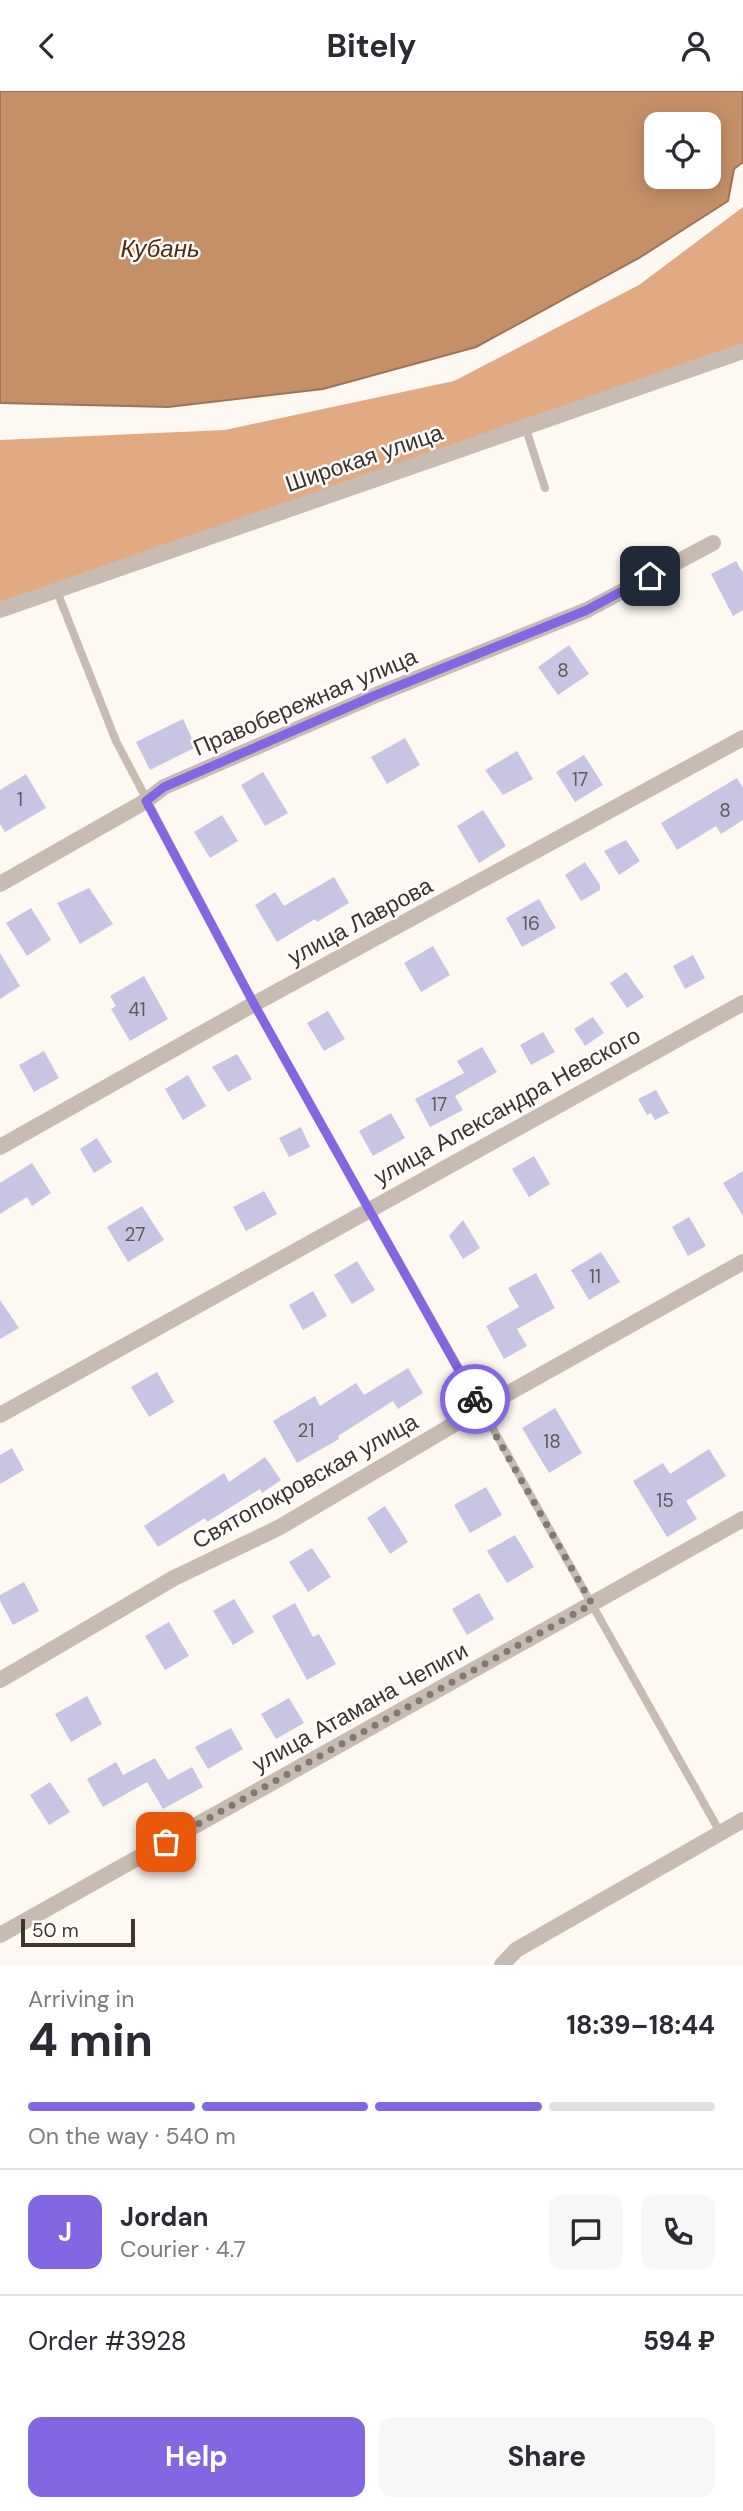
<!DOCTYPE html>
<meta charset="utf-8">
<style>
:root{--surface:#fff;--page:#f7f7f7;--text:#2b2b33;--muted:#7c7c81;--line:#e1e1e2;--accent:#8366e1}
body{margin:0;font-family:"DM Sans",sans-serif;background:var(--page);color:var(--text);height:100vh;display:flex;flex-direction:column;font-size:26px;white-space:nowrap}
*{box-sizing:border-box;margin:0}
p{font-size:23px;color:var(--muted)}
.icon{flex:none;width:38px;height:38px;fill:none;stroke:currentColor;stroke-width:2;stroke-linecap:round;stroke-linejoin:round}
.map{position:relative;height:1874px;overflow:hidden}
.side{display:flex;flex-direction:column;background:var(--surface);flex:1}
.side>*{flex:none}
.tools{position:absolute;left:644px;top:21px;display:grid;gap:14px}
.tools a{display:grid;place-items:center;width:77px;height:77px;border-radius:14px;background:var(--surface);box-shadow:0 4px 18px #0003;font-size:35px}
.scale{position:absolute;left:21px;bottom:18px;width:114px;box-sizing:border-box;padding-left:7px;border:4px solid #3f342c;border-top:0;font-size:19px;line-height:24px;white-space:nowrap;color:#3f342c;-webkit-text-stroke:5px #fff;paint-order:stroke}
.pin{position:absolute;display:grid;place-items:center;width:60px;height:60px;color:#fff;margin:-30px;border-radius:14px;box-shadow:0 4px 10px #0006}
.courier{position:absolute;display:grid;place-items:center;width:70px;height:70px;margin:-35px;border:5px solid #8366e1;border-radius:50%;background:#fff;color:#222;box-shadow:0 2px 9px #0007}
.overview em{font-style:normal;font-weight:700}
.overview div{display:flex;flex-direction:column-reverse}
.overview{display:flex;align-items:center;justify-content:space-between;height:119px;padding:0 28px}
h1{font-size:46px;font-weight:700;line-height:52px}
.bar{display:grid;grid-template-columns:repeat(4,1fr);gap:10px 7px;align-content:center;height:84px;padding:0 28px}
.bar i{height:9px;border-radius:5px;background:var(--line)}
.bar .current{background:var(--accent)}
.bar p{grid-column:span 4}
.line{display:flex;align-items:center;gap:18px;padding:0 28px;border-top:2px solid var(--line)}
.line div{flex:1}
.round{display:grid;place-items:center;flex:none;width:74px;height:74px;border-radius:14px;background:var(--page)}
.cta{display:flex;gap:14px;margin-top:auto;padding:14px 28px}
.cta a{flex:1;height:80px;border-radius:14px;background:var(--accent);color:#fff;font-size:28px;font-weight:700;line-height:80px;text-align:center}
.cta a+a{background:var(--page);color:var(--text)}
header{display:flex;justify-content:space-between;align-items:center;height:91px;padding:0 28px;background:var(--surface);font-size:32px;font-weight:700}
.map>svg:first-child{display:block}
.forest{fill:#e2aa82}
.water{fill:#c59068;stroke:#9d7456;stroke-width:2;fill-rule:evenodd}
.building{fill:#c8c4e3}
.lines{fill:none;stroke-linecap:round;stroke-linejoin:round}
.lane{stroke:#c8bbb2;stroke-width:8}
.street{stroke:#c8bbb2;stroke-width:16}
.done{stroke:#827972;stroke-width:7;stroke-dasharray:0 12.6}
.route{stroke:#8366e1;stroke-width:9}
.labels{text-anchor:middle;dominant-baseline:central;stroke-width:5;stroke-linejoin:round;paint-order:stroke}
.number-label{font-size:19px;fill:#61585a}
.street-label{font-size:23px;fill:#3f342c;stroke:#fff}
.water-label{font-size:24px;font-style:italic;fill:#512d0e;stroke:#fff}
</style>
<header><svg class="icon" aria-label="back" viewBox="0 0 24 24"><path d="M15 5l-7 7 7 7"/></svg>Bitely<svg class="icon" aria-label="person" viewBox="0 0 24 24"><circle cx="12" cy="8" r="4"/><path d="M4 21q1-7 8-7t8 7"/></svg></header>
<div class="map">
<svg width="743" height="1874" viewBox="0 0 743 1874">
<rect width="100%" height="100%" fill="#fef8f3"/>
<path class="forest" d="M 743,116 L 743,266 L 0,514 L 0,349 L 225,339 L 454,290 L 639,194 Z"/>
<path class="water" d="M 0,0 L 743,0 L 743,71 L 734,78 L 728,110 L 639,167 L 476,256 L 323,298 L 168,316 L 0,312 ZM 656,33 L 709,33 L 709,86 L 656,86 Z"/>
<path class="building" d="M 736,470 L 743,482 L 743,519 L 733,525 L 711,483 Z
M 569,554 L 589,583 L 558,604 L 538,576 Z
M 183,628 L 196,656 L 150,679 L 136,651 Z
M 405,647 L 420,674 L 387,693 L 371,666 Z
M 517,660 L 533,688 L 503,704 L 485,679 Z
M 584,664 L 603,694 L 575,711 L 556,681 Z
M 263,681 L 288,722 L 265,735 L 241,694 Z
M 26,683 L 46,717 L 5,741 L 0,733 L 0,699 Z
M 737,687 L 743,697 L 743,729 L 721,743 L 716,735 L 677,759 L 661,732 Z
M 483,719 L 506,755 L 479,772 L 457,735 Z
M 222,724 L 238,750 L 210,767 L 194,741 Z
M 626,749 L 640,770 L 619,784 L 604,760 Z
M 585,771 L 600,794 L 600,799 L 581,810 L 565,784 Z
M 334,786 L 349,812 L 317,831 L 315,828 L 277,851 L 255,814 L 275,801 L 284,815 Z
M 89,797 L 113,833 L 80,853 L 57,812 Z
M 539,808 L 556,837 L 522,856 L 506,827 Z
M 31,817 L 51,849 L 27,865 L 6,832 Z
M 433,855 L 450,884 L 421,901 L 404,872 Z
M 0,862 L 20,895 L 0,908 Z
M 693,864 L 705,887 L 685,898 L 673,875 Z
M 626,881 L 644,906 L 627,917 L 610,892 Z
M 144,885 L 168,928 L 130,950 L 111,918 L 116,915 L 110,905 Z
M 328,920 L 345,948 L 324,960 L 307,932 Z
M 593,926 L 604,942 L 585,955 L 574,938 Z
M 543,941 L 555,961 L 531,974 L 520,954 Z
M 482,956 L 497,981 L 455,1005 L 463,1019 L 430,1036 L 415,1008 L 464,982 L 457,970 Z
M 44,960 L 59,987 L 34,1001 L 19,974 Z
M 237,963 L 252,988 L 228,1001 L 212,976 Z
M 188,984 L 206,1015 L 183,1029 L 165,998 Z
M 656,999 L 669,1022 L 655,1029 L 651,1022 L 647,1024 L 638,1008 Z
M 391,1022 L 405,1047 L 373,1065 L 359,1040 Z
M 301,1036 L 310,1056 L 289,1066 L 279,1047 Z
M 97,1047 L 112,1071 L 94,1082 L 80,1058 Z
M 534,1065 L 550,1093 L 529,1106 L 512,1078 Z
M 32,1072 L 51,1102 L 32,1115 L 27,1106 L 0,1123 L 0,1092 Z
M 743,1080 L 743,1125 L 723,1092 Z
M 264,1100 L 277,1123 L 246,1140 L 233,1116 Z
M 142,1115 L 164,1149 L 128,1171 L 107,1136 Z
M 689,1126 L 706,1155 L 688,1165 L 672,1136 Z
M 463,1129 L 480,1157 L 463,1168 L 449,1145 Z
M 601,1161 L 620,1191 L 589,1209 L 571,1179 Z
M 357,1170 L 375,1199 L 352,1213 L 334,1184 Z
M 536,1182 L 555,1217 L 517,1238 L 527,1255 L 504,1268 L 486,1235 L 519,1216 L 508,1197 Z
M 313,1200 L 327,1225 L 303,1239 L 289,1214 Z
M 0,1209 L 19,1237 L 0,1248 Z
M 408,1277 L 423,1302 L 398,1318 L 393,1310 L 338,1345 L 339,1348 L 297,1372 L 273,1330 L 315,1305 L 320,1315 L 356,1292 L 364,1304 Z
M 157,1281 L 174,1311 L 149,1326 L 131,1296 Z
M 555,1317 L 582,1362 L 549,1382 L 522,1337 Z
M 12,1357 L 24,1379 L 0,1393 L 0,1364 Z
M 709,1358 L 726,1385 L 686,1410 L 697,1428 L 667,1446 L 633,1390 L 663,1372 L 670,1383 Z
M 265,1366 L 281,1389 L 262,1402 L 260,1398 L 207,1431 L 205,1427 L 158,1456 L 144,1435 L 224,1382 L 229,1391 Z
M 486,1396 L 502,1424 L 470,1442 L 454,1414 Z
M 385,1415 L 408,1451 L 390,1463 L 367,1427 Z
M 515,1444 L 534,1476 L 507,1492 L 487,1460 Z
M 312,1457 L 331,1486 L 308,1501 L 289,1471 Z
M 24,1491 L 39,1520 L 13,1534 L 0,1510 L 0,1504 Z
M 479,1502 L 494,1528 L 467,1544 L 452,1518 Z
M 234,1508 L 254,1541 L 233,1554 L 213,1520 Z
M 295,1512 L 313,1546 L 319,1543 L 336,1573 L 307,1589 L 272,1525 Z
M 169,1531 L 189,1565 L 165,1579 L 145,1545 Z
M 87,1605 L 102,1633 L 71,1651 L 55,1623 Z
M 289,1607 L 304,1632 L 276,1648 L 261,1623 Z
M 231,1637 L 243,1658 L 208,1678 L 195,1656 Z
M 155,1667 L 168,1689 L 192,1676 L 203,1696 L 163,1718 L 147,1691 L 103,1716 L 87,1688 L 116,1671 L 123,1684 Z
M 50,1691 L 70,1721 L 49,1734 L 30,1704 Z"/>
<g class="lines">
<path class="lane" d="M 525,335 L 545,397
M 56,498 L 116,650 L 254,913 L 720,1741"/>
<path class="street" d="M 0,519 L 743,260
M 0,793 L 146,710 L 164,696 L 376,604 L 587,519 L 713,452
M 0,1056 L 254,913 L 743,647
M 0,1324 L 743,912
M 0,1589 L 174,1487 L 280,1436 L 480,1318 L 743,1171
M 0,1844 L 743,1428
M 502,1874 L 516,1859 L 743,1729"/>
</g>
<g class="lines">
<path class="done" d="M 166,1751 L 592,1513 L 475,1308"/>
<path class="route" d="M 475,1308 L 254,913 L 146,710 L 164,696 L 376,604 L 587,519 L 650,485"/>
</g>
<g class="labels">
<g class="number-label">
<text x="563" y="579">8</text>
<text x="580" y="688">17</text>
<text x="20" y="708">1</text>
<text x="725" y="719">8</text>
<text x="531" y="832">16</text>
<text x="137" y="918">41</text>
<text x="439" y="1013">17</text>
<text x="135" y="1143">27</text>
<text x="595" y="1185">11</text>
<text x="306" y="1339">21</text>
<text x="552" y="1350">18</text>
<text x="665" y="1409">15</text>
</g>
<g class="street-label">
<text transform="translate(364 367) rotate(-19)">Широкая улица</text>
<text transform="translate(305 611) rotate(-23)">Правобережная улица</text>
<text transform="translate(360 830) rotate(-28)">улица Лаврова</text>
<text transform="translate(507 1015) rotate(-29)">улица Александра Невского</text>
<text transform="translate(305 1390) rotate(-29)">Святопокровская улица</text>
<text transform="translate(360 1616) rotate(-29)">улица Атамана Чепиги</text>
</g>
<g class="water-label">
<text x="160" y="157">Кубань</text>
</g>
</g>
</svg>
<div class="tools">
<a><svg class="icon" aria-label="locate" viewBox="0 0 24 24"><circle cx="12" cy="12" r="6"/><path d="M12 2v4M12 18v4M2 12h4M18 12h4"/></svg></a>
</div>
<div class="scale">50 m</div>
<div class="pin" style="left:166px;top:1751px;background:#ea580c"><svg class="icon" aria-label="bag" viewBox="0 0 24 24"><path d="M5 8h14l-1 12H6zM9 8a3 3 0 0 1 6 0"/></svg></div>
<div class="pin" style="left:650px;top:485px;background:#1f2937"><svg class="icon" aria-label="home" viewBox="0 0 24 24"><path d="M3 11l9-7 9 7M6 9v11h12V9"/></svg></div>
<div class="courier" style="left:475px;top:1308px"><svg class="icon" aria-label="bike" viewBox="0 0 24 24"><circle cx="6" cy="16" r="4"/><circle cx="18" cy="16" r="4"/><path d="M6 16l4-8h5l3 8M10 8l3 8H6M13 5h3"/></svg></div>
</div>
<section class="side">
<div class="overview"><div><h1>4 min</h1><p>Arriving in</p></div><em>18:39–18:44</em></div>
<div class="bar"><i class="current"></i><i class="current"></i><i class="current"></i><i></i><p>On the way · 540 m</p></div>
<div class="line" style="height:126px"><b class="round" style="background:var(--accent);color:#fff">J</b><div><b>Jordan</b><p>Courier · 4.7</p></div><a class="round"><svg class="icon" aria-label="chat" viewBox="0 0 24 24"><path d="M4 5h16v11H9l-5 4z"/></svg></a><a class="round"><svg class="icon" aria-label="phone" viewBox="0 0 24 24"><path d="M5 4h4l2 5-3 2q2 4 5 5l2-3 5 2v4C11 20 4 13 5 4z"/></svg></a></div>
<div class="line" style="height:91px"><div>Order #3928</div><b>594 ₽</b></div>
<div class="cta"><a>Help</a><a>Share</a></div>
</section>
